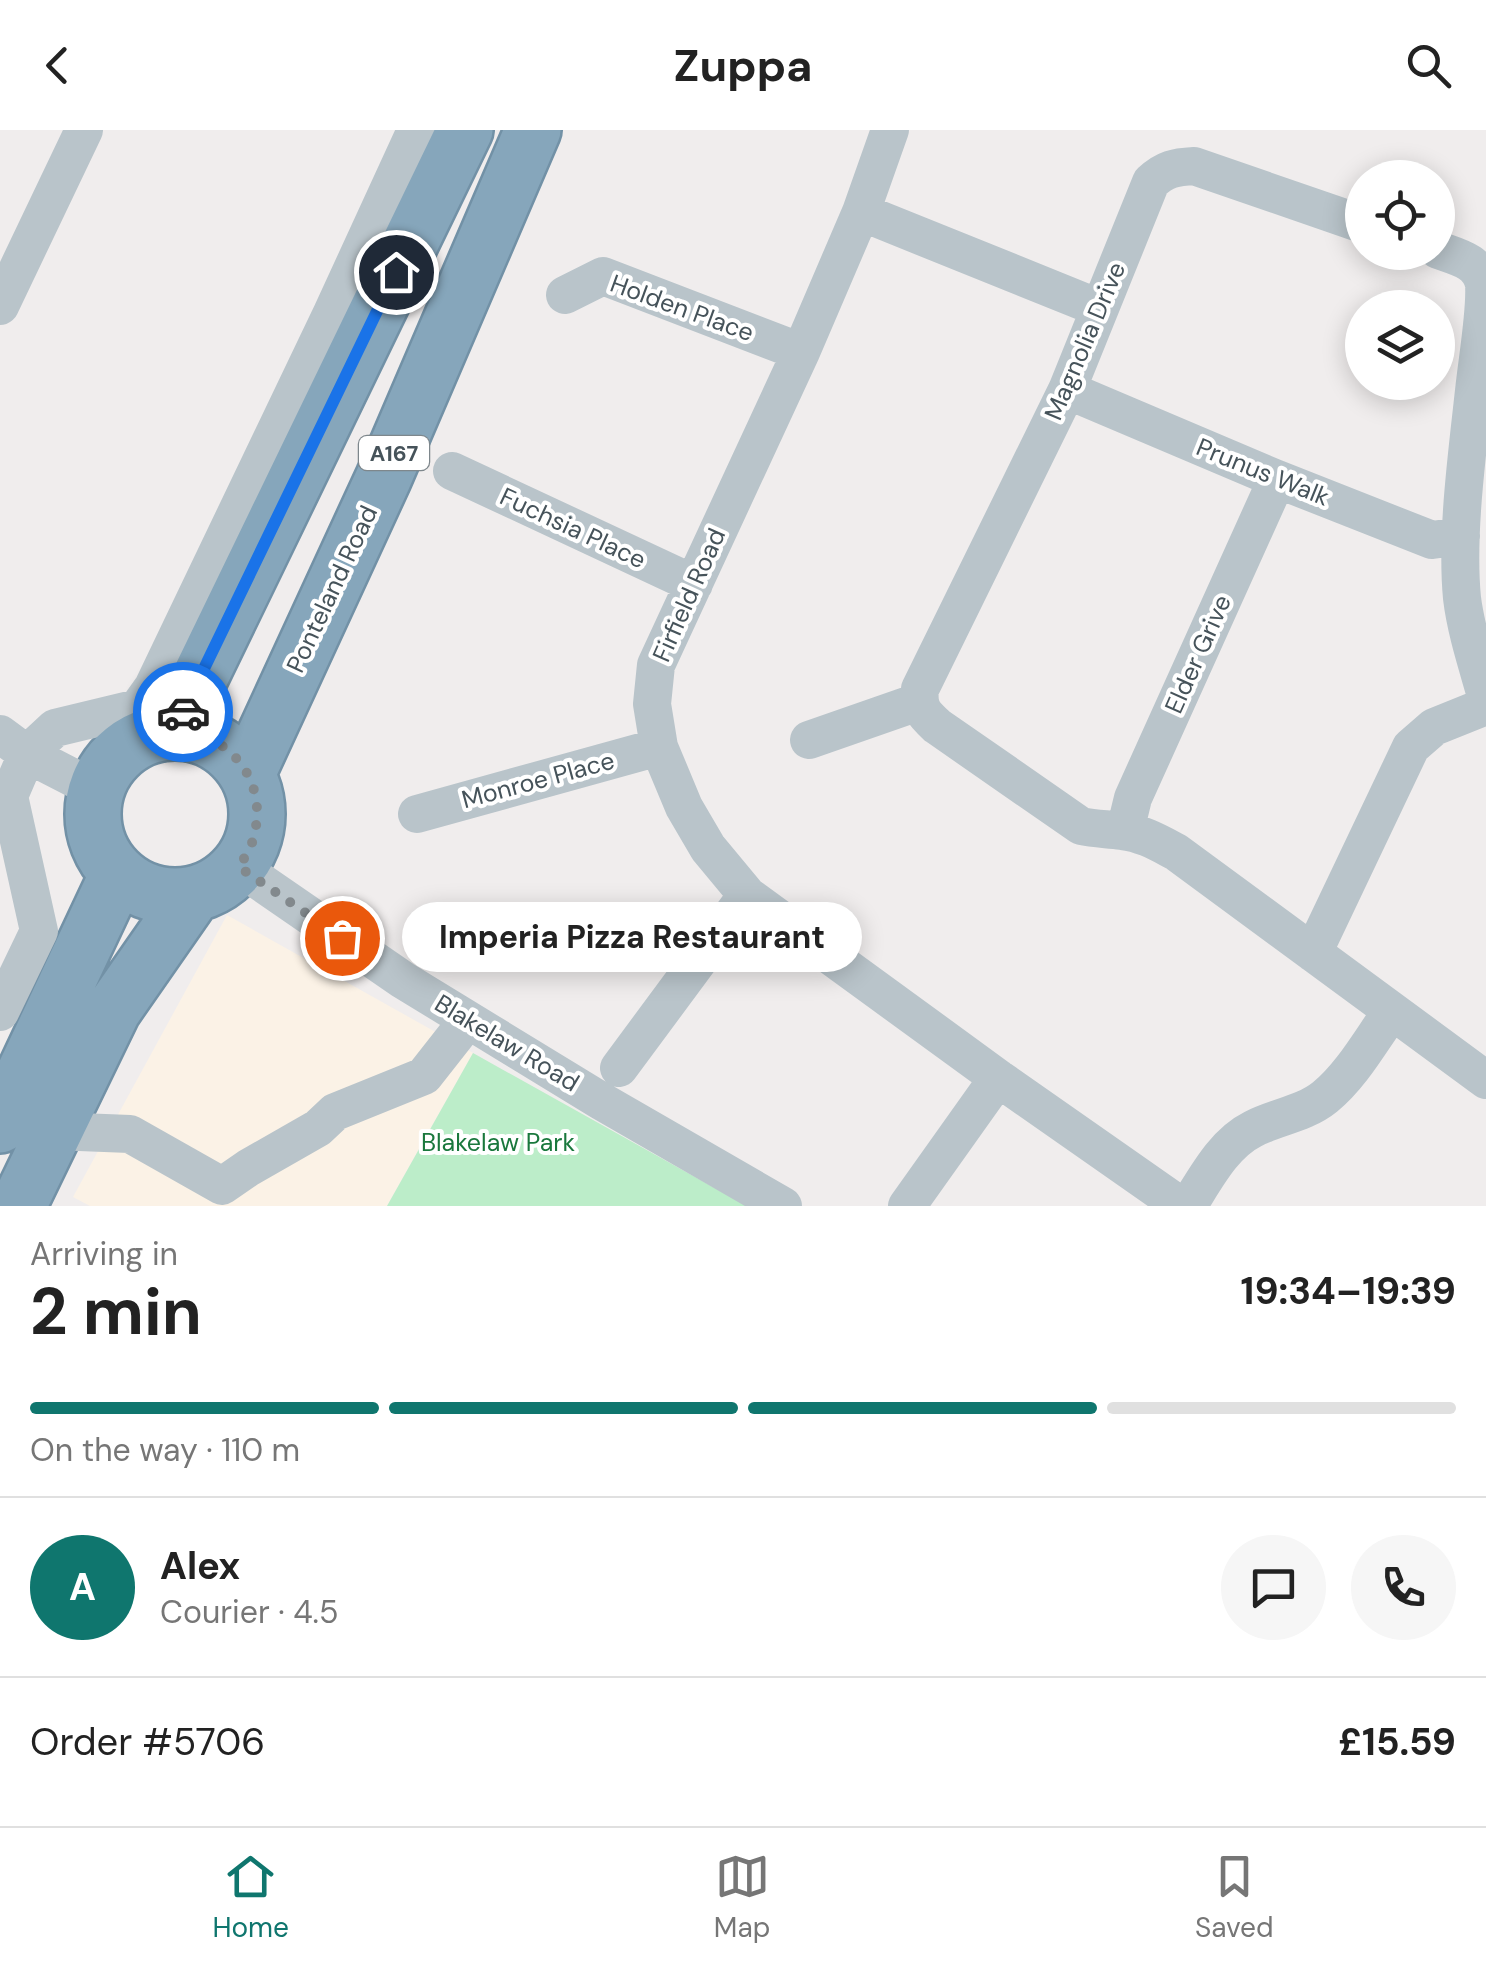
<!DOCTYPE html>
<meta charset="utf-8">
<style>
:root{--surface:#fff;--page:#f6f6f6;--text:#222;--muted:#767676;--line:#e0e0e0;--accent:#0f766e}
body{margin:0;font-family:"DM Sans",sans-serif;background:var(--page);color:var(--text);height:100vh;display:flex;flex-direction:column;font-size:38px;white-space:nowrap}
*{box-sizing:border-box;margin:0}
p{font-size:32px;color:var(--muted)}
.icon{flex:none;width:55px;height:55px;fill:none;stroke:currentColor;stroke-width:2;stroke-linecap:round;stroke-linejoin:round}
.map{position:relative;height:1076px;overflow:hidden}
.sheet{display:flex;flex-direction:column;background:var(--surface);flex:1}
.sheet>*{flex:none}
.tools{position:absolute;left:1345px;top:30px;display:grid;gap:20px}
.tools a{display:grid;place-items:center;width:110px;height:110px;border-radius:50%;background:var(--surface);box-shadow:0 5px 25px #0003;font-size:50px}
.pin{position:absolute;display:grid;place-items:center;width:85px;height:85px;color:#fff;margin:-42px;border:5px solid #fff;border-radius:50%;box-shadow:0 2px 10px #0007}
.courier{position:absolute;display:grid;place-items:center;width:100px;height:100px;margin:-50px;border:8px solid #1a73e8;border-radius:50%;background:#fff;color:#222;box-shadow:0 2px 12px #0007}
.bubble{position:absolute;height:70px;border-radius:35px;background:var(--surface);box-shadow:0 5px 25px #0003;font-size:32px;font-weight:700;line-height:70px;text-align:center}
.overview em{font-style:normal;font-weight:700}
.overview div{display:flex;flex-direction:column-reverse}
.overview{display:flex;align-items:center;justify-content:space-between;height:170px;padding:0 30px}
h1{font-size:65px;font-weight:700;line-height:75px}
.bar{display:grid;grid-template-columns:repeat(4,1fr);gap:15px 10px;align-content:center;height:120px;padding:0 30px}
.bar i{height:12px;border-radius:8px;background:var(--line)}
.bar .current{background:var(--accent)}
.bar p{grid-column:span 4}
.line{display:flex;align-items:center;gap:25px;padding:0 30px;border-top:2px solid var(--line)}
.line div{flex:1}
.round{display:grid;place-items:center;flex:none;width:105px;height:105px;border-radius:52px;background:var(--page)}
header{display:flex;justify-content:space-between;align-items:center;height:130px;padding:0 30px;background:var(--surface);font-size:45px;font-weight:700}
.tabs{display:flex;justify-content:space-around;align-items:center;height:140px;border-top:2px solid var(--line);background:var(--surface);font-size:28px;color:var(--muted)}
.tabs a{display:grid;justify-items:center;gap:5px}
.tabs .current{color:var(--accent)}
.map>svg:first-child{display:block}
.commercial{fill:#fbf2e6}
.green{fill:#bcedc9}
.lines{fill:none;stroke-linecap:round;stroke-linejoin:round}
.highway-casing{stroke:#7291a6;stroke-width:60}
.minor{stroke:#b9c4ca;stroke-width:38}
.highway{stroke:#86a6bb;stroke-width:55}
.done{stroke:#82898d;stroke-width:10;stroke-dasharray:0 18}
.route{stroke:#1a73e8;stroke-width:12}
.labels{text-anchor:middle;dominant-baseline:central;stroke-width:8;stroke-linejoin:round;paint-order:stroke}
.shield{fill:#fff;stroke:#7e878c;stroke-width:2.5}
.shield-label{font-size:22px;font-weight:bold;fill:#46535a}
.street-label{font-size:25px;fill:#46535a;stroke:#fff}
.park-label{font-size:25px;fill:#1a783d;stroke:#fff}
</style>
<header><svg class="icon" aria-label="back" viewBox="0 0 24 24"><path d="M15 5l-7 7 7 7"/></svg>Zuppa<svg class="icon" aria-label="search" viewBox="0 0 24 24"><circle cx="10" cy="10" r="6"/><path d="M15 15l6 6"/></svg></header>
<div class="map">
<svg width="1486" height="1076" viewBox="0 0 1486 1076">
<rect width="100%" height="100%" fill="#f0eded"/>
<path class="commercial" d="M 227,785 L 473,923 L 387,1076 L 90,1076 L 73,1067 Z"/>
<path class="green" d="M 473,923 L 747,1076 L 387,1076 Z"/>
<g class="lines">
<defs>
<path id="highway" d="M 174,601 L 465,0
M93 684a82 82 0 1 1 164 0a82 82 0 1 1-164 0Z
M 248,642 L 384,347 L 533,0
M 0,995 L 118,744
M 18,1076 L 113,880 L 193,765"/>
</defs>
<use href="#highway" class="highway-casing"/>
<path class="minor" d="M 890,0 L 861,82 L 801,222 L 656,535 L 652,574 L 659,617 L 684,677 L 708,718 L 747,765 L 998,948 L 1181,1076
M 861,82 L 1099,178
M 1362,94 L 1194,36 C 1175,37 1165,39 1151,52 L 1067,260 L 920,559 C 918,578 923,583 937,596 L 1081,696 C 1095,699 1108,699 1122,701 C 1142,703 1159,713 1176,722 L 1486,950
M 1438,120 C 1457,127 1479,131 1484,154 C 1486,181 1477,231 1474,261 C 1467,325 1456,405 1462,468 C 1466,501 1477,534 1486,566
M 565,165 L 603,146 L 801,222
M 0,176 L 84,0
M 1067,260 L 1277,349 L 1432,410 L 1461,406
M 452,341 L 694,454
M 0,604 L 27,624 L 95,659
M 809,610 L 918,572
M 417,684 L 659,617
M 1125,701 L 1133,668 L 1277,349
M 239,737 L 403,850 L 601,971 L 783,1076
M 1313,823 L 1411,617 L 1434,597 L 1486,576
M 0,882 L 39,801 L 9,666 L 27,624 L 55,598 L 138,578 L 153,557 L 332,183 L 416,0
M 619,938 L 747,765
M 54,1001 L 130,1004 L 222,1056 L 248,1038 L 318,998 L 335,982 L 424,946 L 468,890
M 907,1076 L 998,948
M 1188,1076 C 1206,1048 1223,1014 1253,999 C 1276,987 1304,984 1325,967 C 1352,945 1371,910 1392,881"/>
<use href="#highway" class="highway"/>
</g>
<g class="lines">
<path class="done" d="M 183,582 L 174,600 C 183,602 195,603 204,606 C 247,624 266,666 253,709 C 251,719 244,728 239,737 L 342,808"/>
<path class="route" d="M 183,582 L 396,142"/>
</g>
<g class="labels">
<rect class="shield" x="359" y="306" width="70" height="34" rx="8"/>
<g class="shield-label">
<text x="394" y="323">A167</text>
</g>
<g class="street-label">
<text transform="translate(682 178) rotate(20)">Holden Place</text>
<text transform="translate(1085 211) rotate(-67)">Magnolia Drive</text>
<text transform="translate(1263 342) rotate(22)">Prunus Walk</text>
<text transform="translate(573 398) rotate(25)">Fuchsia Place</text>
<text transform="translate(332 459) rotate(-65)">Ponteland Road</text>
<text transform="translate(689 465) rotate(-66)">Firfield Road</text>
<text transform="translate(1198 524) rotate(-66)">Elder Grive</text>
<text transform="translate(538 650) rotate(-15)">Monroe Place</text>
<text transform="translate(507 913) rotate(31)">Blakelaw Road</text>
</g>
<g class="park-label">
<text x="498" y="1012">Blakelaw Park</text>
</g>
</g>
</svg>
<div class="tools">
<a><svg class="icon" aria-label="locate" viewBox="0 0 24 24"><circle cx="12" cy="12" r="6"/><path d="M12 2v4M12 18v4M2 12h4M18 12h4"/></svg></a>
<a><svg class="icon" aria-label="layers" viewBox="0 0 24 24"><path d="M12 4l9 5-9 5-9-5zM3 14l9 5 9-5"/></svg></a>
</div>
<div class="pin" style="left:342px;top:808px;background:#ea580c"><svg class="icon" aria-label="bag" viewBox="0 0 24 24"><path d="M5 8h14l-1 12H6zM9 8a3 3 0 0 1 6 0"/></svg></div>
<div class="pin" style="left:396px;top:142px;background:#1f2937"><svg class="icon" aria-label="home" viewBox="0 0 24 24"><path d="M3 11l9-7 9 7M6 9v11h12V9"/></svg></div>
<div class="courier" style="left:183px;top:582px"><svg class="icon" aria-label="car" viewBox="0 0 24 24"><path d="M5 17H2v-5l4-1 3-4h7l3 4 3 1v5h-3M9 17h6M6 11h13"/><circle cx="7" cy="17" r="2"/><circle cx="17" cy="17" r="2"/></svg></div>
<div class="bubble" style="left:402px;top:772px;width:460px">Imperia Pizza Restaurant</div>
</div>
<section class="sheet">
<div class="overview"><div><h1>2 min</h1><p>Arriving in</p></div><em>19:34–19:39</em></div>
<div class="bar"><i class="current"></i><i class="current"></i><i class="current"></i><i></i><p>On the way · 110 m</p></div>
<div class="line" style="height:180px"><b class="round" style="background:var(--accent);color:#fff">A</b><div><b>Alex</b><p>Courier · 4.5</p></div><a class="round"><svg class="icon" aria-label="chat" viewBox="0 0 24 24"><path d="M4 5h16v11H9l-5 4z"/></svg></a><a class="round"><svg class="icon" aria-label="phone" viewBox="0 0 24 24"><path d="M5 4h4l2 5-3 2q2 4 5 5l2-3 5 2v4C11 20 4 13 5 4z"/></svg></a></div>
<div class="line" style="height:130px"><div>Order #5706</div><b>£15.59</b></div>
</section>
<nav class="tabs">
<a class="current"><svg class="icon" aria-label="home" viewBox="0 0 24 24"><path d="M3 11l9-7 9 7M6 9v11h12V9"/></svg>Home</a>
<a><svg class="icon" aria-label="map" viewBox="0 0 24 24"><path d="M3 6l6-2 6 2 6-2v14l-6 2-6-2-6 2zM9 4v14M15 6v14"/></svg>Map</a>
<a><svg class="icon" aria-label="saved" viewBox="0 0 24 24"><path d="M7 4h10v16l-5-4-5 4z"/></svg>Saved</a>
</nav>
